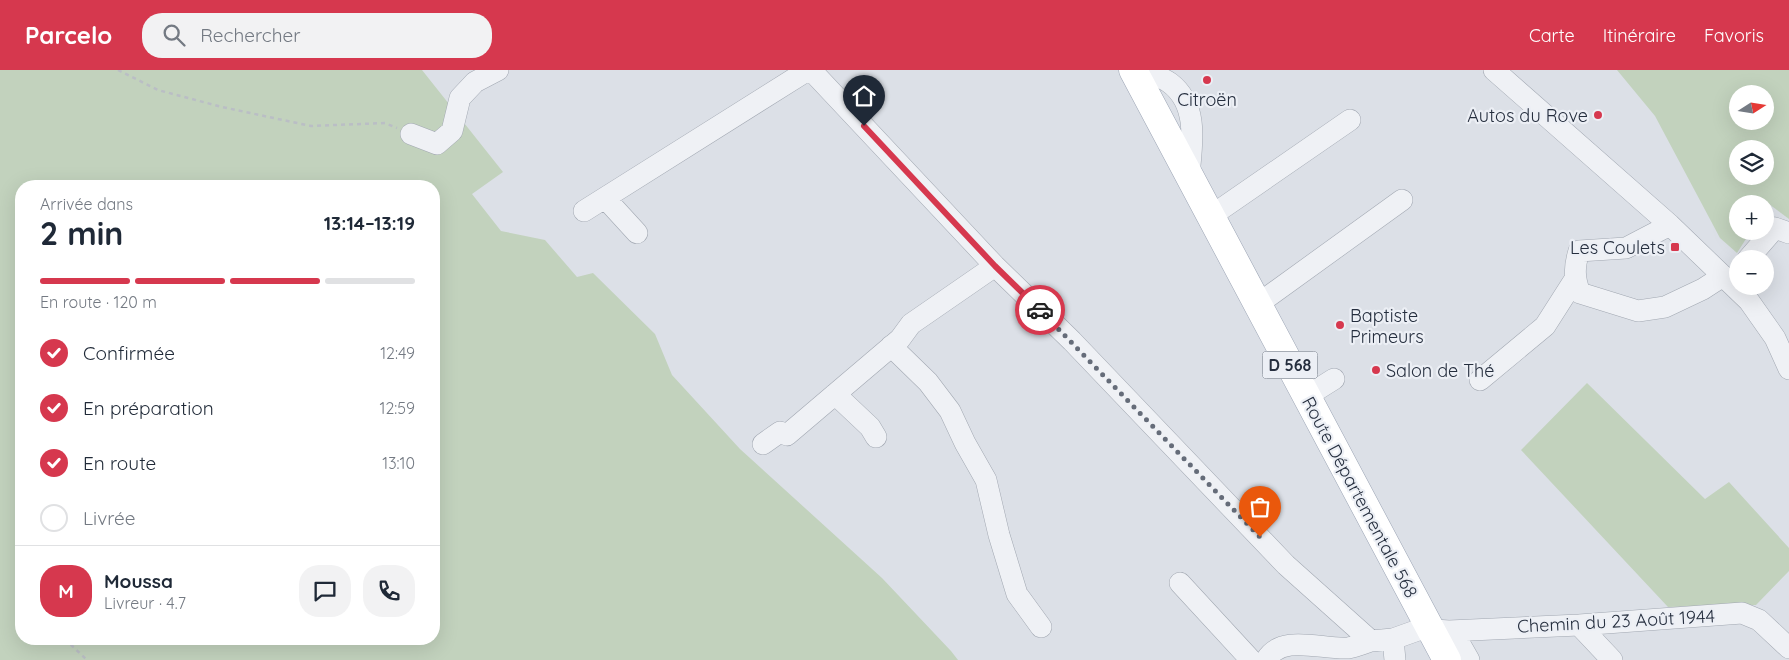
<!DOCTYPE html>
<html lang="fr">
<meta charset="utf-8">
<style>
:root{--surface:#fff;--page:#f2f2f3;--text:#1f2937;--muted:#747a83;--line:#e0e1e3;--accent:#d6384e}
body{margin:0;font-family:Quicksand,sans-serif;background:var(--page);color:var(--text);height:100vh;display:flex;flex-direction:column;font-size:19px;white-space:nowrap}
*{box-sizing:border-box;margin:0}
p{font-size:16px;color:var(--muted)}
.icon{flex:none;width:28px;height:28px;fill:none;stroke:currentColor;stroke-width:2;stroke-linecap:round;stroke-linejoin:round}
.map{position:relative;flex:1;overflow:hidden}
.panel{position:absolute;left:15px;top:110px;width:425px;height:465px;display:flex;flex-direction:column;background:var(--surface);border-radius:20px;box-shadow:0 5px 20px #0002}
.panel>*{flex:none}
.needle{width:32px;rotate:78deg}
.fabs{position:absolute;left:1729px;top:15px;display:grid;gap:10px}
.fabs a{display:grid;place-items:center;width:45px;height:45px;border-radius:50%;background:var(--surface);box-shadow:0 5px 20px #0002;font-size:25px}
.pin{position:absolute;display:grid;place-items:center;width:42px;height:42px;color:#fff;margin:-51px -21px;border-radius:50% 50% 50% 0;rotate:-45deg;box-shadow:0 0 5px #0007}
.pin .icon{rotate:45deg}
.courier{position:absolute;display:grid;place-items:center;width:50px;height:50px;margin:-25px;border:4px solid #d6384e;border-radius:50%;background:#fff;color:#222;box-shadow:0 1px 6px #0007}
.overview em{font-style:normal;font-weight:700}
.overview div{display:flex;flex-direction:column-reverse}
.overview{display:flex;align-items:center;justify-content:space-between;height:85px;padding:0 25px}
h1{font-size:32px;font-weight:700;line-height:38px}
.bar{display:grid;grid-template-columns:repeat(4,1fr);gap:8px 5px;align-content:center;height:60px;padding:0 25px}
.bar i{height:6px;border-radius:4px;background:var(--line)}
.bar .on{background:var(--accent)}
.bar p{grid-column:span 4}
.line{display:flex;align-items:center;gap:12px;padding:0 25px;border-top:1px solid var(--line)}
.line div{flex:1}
.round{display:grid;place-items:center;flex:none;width:52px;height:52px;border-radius:20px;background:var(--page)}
ol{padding:0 25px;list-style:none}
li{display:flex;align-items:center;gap:15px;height:55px}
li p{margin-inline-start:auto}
li .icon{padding:5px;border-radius:50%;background:var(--accent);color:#fff;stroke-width:4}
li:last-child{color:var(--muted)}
li i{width:28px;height:28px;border:2px solid var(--line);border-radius:50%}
header{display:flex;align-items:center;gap:30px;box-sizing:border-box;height:70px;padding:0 25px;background:var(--accent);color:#fff}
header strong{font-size:24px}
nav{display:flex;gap:28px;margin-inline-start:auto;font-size:18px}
.search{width:350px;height:45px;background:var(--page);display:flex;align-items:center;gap:12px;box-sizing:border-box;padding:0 18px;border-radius:20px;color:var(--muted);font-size:19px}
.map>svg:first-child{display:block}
.green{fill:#c2d2bd;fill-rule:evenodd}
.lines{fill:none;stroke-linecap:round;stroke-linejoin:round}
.minor-casing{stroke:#a1a7b1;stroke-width:22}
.major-casing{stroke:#9ba4b4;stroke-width:29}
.path{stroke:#babec5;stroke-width:2.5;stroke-dasharray:4 4;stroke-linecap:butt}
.minor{stroke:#eff1f5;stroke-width:21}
.major{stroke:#fff;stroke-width:28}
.done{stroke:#656c79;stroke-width:5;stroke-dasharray:0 9}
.route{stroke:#d6384e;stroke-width:6}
.poi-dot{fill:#d6384e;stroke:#eceff5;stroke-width:2}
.labels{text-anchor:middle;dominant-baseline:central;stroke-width:4.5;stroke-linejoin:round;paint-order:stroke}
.shield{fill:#eceff5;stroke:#616875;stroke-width:1}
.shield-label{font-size:16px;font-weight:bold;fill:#252e3e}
.poi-label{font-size:18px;fill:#252e3e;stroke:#eceff5;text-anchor:end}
.street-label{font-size:18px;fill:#252e3e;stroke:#eceff5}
</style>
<header>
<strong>Parcelo</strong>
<div class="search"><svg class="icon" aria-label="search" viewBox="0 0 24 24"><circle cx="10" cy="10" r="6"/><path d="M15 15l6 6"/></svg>Rechercher</div>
<nav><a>Carte</a><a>Itinéraire</a><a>Favoris</a></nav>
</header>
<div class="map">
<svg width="1789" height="590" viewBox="0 0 1789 590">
<rect width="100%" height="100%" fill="#dce0e7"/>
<path class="green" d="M 0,0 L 422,0 L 503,102 L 472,124 L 501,161 L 545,170 L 577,207 L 593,203 L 655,264 L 672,305 L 740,379 L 882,508 L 951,581 L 958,590 L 0,590 ZM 21,116 L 434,116 L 434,569 L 21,569 Z
M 1617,0 L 1789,0 L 1789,149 L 1769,134 L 1765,140 L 1765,134 L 1738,134 L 1738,161 L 1751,161 L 1737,183 L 1720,168 L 1655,46 ZM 1738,24 L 1765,24 L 1765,51 L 1738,51 ZM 1738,79 L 1765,79 L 1765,106 L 1738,106 Z
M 1587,313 L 1705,429 L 1729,412 L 1789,478 L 1789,501 L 1756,535 L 1668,537 L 1521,380 Z"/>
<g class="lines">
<defs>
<path id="minor" d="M 811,0 L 995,196 L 1072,271 L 1286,495 L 1371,571 L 1393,569 L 1421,559 L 1449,561 L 1579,555 L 1742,543 L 1759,550 L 1789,578
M 1141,0 C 1150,4 1162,7 1170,13 C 1199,35 1192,74 1189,105
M 1494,0 L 1670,155 L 1749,231 L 1775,268 L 1789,299
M 411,64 L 437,74 L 452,61 L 460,28 L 475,12 L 498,0
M 605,128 L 637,163
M 584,141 L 808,0
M 1211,146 L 1350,50
M 1670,155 L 1626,178 L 1579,181 C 1574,197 1574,208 1580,223 L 1638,241 L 1665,237 L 1703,219 L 1723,206
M 1748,189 L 1775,158 L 1789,163
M 1258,234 L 1402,130
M 891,276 L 928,312 L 950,341 L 965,373 L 986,410 L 999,465 L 1017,524 L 1041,557
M 1480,310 L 1545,256 L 1575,209
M 835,324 L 870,357 L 876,367
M 1307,326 L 1334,309
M 763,374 L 780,362 L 787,365 L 900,269 L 911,254 L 995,196
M 1180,513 L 1251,590
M 1579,555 L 1612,590
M 1393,569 L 1395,590
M 1437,571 L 1461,576 L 1469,590
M 1266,590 C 1282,563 1322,580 1348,578 C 1356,577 1364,573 1371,571"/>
<path id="major" d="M 1133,0 L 1447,590"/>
</defs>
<use href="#minor" class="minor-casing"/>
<use href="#major" class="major-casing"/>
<path class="path" d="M 118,0 L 158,20 L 222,37 L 311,56 L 385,53 L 397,58
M 65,569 L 87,590"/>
<use href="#minor" class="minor"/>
<use href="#major" class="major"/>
</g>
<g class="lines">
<path class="done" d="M 1040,240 L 1260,467"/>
<path class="route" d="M 864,56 L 995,196 L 1040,240"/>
</g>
<g class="poi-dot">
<circle cx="1207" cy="10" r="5"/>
<circle cx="1598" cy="45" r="5"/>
<rect x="1670" y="172" width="10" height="10" rx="2.5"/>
<circle cx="1340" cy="255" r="5"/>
<circle cx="1376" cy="300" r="5"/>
</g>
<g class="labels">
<rect class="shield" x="1262.5" y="281.5" width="55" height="27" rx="4"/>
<g class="shield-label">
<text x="1290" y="295">D 568</text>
</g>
<g class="poi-label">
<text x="1207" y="29" text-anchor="middle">Citroën</text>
<text x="1588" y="45">Autos du Rove</text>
<text x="1665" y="177">Les Coulets</text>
<text x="1350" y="245" text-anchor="start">Baptiste<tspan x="1350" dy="21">Primeurs</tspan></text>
<text x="1386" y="300" text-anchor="start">Salon de Thé</text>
</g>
<g class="street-label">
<text transform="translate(1360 427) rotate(62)">Route Départementale 568</text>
<text transform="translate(1616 551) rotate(-3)">Chemin du 23 Août 1944</text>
</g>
</g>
</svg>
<div class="fabs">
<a><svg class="needle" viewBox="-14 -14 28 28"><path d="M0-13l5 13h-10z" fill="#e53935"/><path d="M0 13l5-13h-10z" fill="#747a83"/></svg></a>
<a><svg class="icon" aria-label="layers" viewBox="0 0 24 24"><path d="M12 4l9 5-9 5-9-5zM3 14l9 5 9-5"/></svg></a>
<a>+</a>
<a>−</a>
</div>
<div class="pin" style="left:1260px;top:467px;background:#ea580c"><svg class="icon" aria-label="bag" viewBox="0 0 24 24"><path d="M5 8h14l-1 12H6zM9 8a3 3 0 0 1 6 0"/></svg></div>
<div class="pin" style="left:864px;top:56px;background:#1f2937"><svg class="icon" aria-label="home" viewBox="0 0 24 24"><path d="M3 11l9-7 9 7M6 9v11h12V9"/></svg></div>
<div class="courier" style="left:1040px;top:240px"><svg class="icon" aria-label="car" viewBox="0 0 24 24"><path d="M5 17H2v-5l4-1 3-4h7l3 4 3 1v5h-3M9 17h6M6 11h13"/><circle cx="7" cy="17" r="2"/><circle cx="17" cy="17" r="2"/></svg></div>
<section class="panel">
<div class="overview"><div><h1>2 min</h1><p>Arrivée dans</p></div><em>13:14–13:19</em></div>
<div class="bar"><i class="on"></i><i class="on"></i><i class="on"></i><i></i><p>En route · 120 m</p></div>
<ol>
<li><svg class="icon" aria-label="check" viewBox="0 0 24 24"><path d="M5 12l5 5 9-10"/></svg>Confirmée<p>12:49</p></li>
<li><svg class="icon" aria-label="check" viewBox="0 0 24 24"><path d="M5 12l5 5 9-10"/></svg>En préparation<p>12:59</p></li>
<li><svg class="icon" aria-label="check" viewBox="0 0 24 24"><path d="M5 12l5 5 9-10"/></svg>En route<p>13:10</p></li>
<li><i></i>Livrée</li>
</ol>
<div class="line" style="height:90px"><b class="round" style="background:var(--accent);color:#fff">M</b><div><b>Moussa</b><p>Livreur · 4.7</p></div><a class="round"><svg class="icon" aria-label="chat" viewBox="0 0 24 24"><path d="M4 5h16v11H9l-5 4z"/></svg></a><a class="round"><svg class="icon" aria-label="phone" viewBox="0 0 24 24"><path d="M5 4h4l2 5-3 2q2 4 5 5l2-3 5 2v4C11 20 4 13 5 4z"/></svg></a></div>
</section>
</div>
